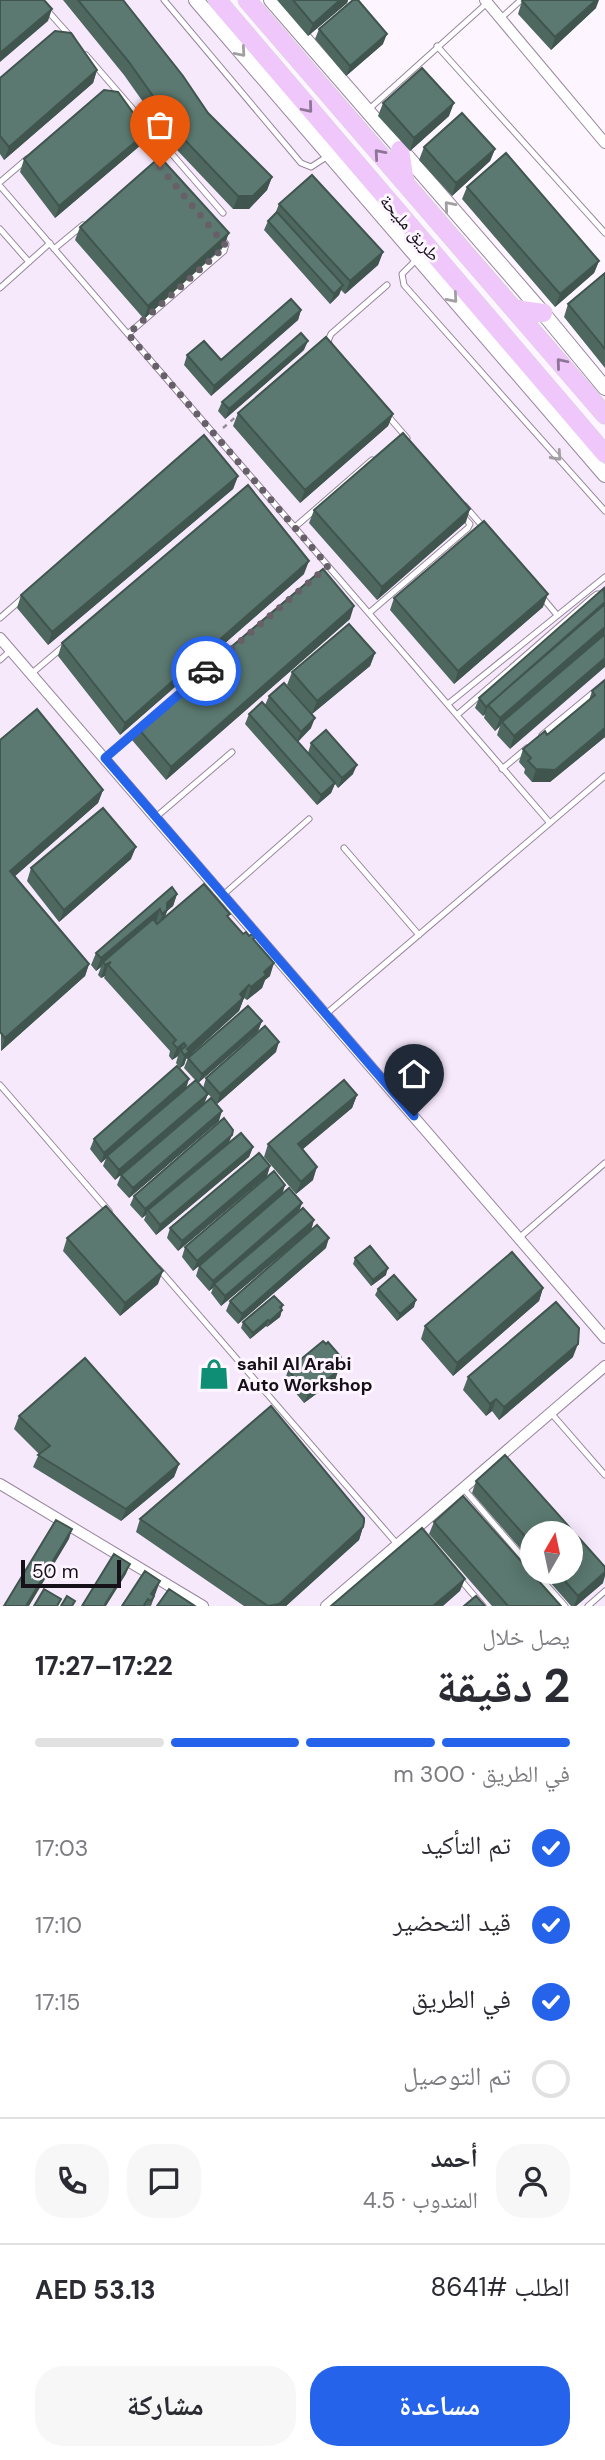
<!DOCTYPE html>
<html lang="ar">
<meta charset="utf-8">
<style>
:root{--surface:#fff;--page:#f7f7f7;--text:#2b2b33;--muted:#7c7c81;--line:#e1e1e2;--accent:#2563eb}
body{margin:0;font-family:"DM Sans","Noto Naskh Arabic",sans-serif;background:var(--page);color:var(--text);direction:rtl;height:100vh;display:flex;flex-direction:column;font-size:26px;white-space:nowrap}
*{box-sizing:border-box;margin:0}
p{font-size:23px;color:var(--muted)}
.icon{flex:none;width:38px;height:38px;fill:none;stroke:currentColor;stroke-width:2;stroke-linecap:round;stroke-linejoin:round}
.map{position:relative;height:1606px;overflow:hidden;direction:ltr}
.side{display:flex;flex-direction:column;background:var(--surface);flex:1}
.side>*{flex:none}
.needle{width:46px;rotate:9deg}
.fabs{position:absolute;left:520px;top:1521px;display:grid;gap:14px}
.fabs a{display:grid;place-items:center;width:63px;height:63px;border-radius:50%;background:var(--surface);box-shadow:0 4px 18px #0003;font-size:35px}
.scale{position:absolute;left:21px;bottom:18px;width:100px;box-sizing:border-box;padding-left:7px;border:4px solid #161018;border-top:0;font-size:19px;line-height:24px;white-space:nowrap;color:#161018;-webkit-text-stroke:5px #fdf5ff;paint-order:stroke}
.pin{position:absolute;display:grid;place-items:center;width:60px;height:60px;color:#fff;margin:-72px -30px;border-radius:50% 50% 50% 0;rotate:-45deg;box-shadow:0 0 7px #0007}
.pin .icon{rotate:45deg}
.courier{position:absolute;display:grid;place-items:center;width:70px;height:70px;margin:-35px;border:5px solid #2563eb;border-radius:50%;background:#fff;color:#222;box-shadow:0 2px 9px #0007}
.summary em{font-style:normal;font-weight:800}
.summary div{display:flex;flex-direction:column-reverse}
.summary{display:flex;align-items:center;justify-content:space-between;height:119px;padding:0 35px}
h1{font-size:46px;font-weight:800;line-height:52px}
.bar{display:grid;grid-template-columns:repeat(4,1fr);gap:10px 7px;align-content:center;height:84px;padding:0 35px}
.bar i{height:9px;border-radius:5px;background:var(--line)}
.bar .active{background:var(--accent)}
.bar p{grid-column:span 4}
.line{display:flex;align-items:center;gap:18px;padding:0 35px;border-top:2px solid var(--line)}
.line div{flex:1}
.round{display:grid;place-items:center;flex:none;width:74px;height:74px;border-radius:28px;background:var(--page)}
ol{padding:0 35px;list-style:none}
li{display:flex;align-items:center;gap:21px;height:77px}
li p{margin-inline-start:auto}
li .icon{padding:7px;border-radius:50%;background:var(--accent);color:#fff;stroke-width:4}
li:last-child{color:var(--muted)}
li i{width:38px;height:38px;border:4px solid var(--line);border-radius:50%}
.primary-button{display:flex;gap:14px;margin-top:auto;padding:14px 35px}
.primary-button a{flex:1;height:80px;border-radius:28px;background:var(--accent);color:#fff;font-size:28px;font-weight:800;line-height:80px;text-align:center}
.primary-button a+a{background:var(--page);color:var(--text)}
.map>svg:first-child{display:block}
.built{fill:#f7e9fc;fill-rule:evenodd}
.lines{fill:none;stroke-linecap:round;stroke-linejoin:round}
.service-casing{stroke:#97869d;stroke-width:7}
.minor-casing{stroke:#97869d;stroke-width:12}
.tertiary-casing{stroke:#97869d;stroke-width:16}
.primary-casing{stroke:#d5d4d5;stroke-width:19}
.path{stroke:#958e97;stroke-width:2.5;stroke-dasharray:5 5;stroke-linecap:butt}
.service{stroke:#fff;stroke-width:5}
.minor{stroke:#fff;stroke-width:10}
.tertiary{stroke:#fff;stroke-width:14}
.primary{stroke:#efc7fb;stroke-width:18}
.wall{fill:#4e6860}
.shaded-wall{fill:#40554e}
.building{fill:#5b7970;stroke:#40554e;stroke-width:2}
.oneway{stroke:#a29fa3}
.oneway2{stroke:#8d7595}
.done{stroke:#676069;stroke-width:7;stroke-dasharray:0 12.6}
.route{stroke:#2563eb;stroke-width:9}
.labels{text-anchor:middle;dominant-baseline:central;stroke-width:6;stroke-linejoin:round;paint-order:stroke}
.street-label{font-size:18px;fill:#161018;stroke:#fdf5ff}
.poi-label{font-size:18px;font-weight:bold;fill:#161018;stroke:#fdf5ff;text-anchor:start}
</style>
<div class="map">
<svg width="605" height="1606" viewBox="0 0 605 1606">
<rect width="100%" height="100%" fill="#fdf5ff"/>
<path class="built" d="M 0,0 L 202,0 L 605,463 L 605,1606 L 0,1606 ZM 532,1533 L 570,1533 L 570,1572 L 532,1572 Z"/>
<g class="lines">
<defs>
<path id="service" d="M 38,0 L 71,37
M 164,0 L 301,163 L 311,167 L 328,156
M 500,19 L 521,0
M 437,46 L 605,233
M 86,55 L 223,213
M 367,111 L 487,3
M 0,182 L 27,159
M 0,186 L 550,823
M 0,229 L 29,262
M 54,249 L 83,225
M 416,260 L 402,274 L 404,285 L 605,511
M 0,288 L 50,243
M 128,334 L 224,251 L 226,244 L 222,239
M 330,346 L 328,341 L 331,334 L 387,285
M 388,416 L 407,438
M 465,506 L 484,528
M 295,527 L 372,460
M 542,597 L 557,615
M 369,613 L 468,528 L 470,524 L 462,515
M 0,618 L 24,597
M 0,660 L 11,650
M 31,674 L 64,646
M 448,704 L 605,577
M 457,715 L 593,597 L 597,594 L 605,594
M 542,735 L 605,683
M 105,758 L 140,728
M 502,769 L 527,748
M 156,817 L 232,752
M 344,848 L 419,935
M 223,895 L 309,819
M 326,1014 L 605,776
M 0,1085 L 109,1211
M 519,1238 L 605,1163
M 159,1269 L 397,1544
M 551,1413 L 605,1475
M 463,1488 L 532,1568
M 535,1572 L 565,1606
M 459,1578 L 483,1606
M 588,1606 L 605,1591"/>
<path id="minor" d="M 485,0 L 605,143
M 0,638 L 605,1338
M 0,1484 L 203,1606
M 326,1606 L 605,1366"/>
<path id="tertiary" d="M 196,0 L 605,475
M 271,0 L 543,313 L 605,388"/>
<path id="primary" d="M 217,0 L 605,454
M 247,0 L 605,415
M 400,150 L 405,183
M 515,309 L 543,313"/>
</defs>
<use href="#service" class="service-casing"/>
<use href="#minor" class="minor-casing"/>
<use href="#tertiary" class="tertiary-casing"/>
<use href="#primary" class="primary-casing"/>
<path class="path" d="M 223,428 L 239,414"/>
<use href="#service" class="service"/>
<use href="#minor" class="minor"/>
<use href="#tertiary" class="tertiary"/>
<use href="#primary" class="primary"/>
</g>
<path class="wall" d="M 63,0 L 123,0 L 208,113 L 272,177 L 267,190 L 249,209 L 233,209 L 177,150 L 124,75 Z
M 277,0 L 348,0 L 347,3 L 308,36 Z
M 522,1 L 596,8 L 551,50 L 518,14 Z
M 319,29 L 383,44 L 346,76 L 315,39 Z
M 97,70 L 93,83 L 4,160 L 0,154 L 0,78 Z
M 383,103 L 449,116 L 410,151 L 378,116 Z
M 142,144 L 55,218 L 20,172 L 24,159 Z
M 424,147 L 495,149 L 490,161 L 452,196 L 419,160 Z
M 467,187 L 599,261 L 594,273 L 555,307 L 462,199 Z
M 279,204 L 383,252 L 378,265 L 345,294 L 341,290 L 339,295 L 330,304 L 264,230 L 268,221 L 275,214 Z
M 80,227 L 224,246 L 144,319 L 75,240 Z
M 605,273 L 605,368 L 564,317 L 568,304 Z
M 301,310 L 298,320 L 211,396 L 184,365 L 187,355 L 221,360 Z
M 304,350 L 225,419 L 218,411 L 222,402 Z
M 238,413 L 393,414 L 388,426 L 300,503 L 233,426 Z
M 238,476 L 233,489 L 48,645 L 17,608 L 21,595 Z
M 314,510 L 466,522 L 377,600 L 309,523 Z
M 304,574 L 120,735 L 58,656 L 62,643 Z
M 605,589 L 510,749 L 497,735 L 500,726 L 495,731 L 484,718 L 485,714 L 483,716 L 475,708 L 479,698 Z
M 394,598 L 543,607 L 454,684 L 390,610 Z
M 350,619 L 166,780 L 132,740 L 137,727 Z
M 375,653 L 370,666 L 312,714 L 287,685 L 292,672 Z
M 605,680 L 605,737 L 550,782 L 532,782 L 524,773 L 525,769 L 519,762 L 523,749 L 547,735 L 589,700 L 592,691 Z
M 269,696 L 311,728 L 298,742 L 308,753 L 311,743 L 353,774 L 338,788 L 335,784 L 331,793 L 317,805 L 245,724 L 249,714 L 265,705 Z
M 0,740 L 103,790 L 98,803 L 15,876 L 89,964 L 85,976 L 1,1051 Z
M 131,859 L 59,922 L 27,881 L 31,868 Z
M 177,894 L 173,906 L 167,911 L 165,917 L 229,918 L 243,934 L 249,936 L 254,940 L 270,976 L 265,980 L 262,988 L 247,1000 L 244,998 L 243,1000 L 239,1011 L 186,1059 L 184,1065 L 180,1068 L 176,1063 L 178,1056 L 172,1060 L 169,1056 L 170,1051 L 104,978 L 105,976 L 101,978 L 98,975 L 101,967 L 96,971 L 91,965 L 96,953 Z
M 262,1021 L 258,1031 L 198,1083 L 208,1094 L 204,1103 L 219,1121 L 129,1198 L 117,1185 L 121,1175 L 146,1153 L 115,1180 L 103,1166 L 106,1158 L 101,1163 L 90,1149 L 94,1139 L 186,1089 L 196,1081 L 184,1068 L 188,1058 Z
M 276,1052 L 217,1104 L 203,1088 L 206,1078 Z
M 357,1095 L 352,1108 L 302,1150 L 313,1180 L 296,1194 L 264,1157 L 268,1144 Z
M 229,1143 L 253,1147 L 249,1157 L 156,1235 L 144,1220 L 146,1215 L 142,1218 L 130,1205 L 134,1196 Z
M 270,1166 L 267,1176 L 178,1251 L 167,1238 L 170,1228 Z
M 285,1185 L 282,1194 L 302,1203 L 299,1212 L 314,1220 L 311,1230 L 221,1306 L 211,1293 L 213,1288 L 209,1291 L 196,1276 L 199,1266 L 255,1217 L 193,1271 L 182,1257 L 185,1247 Z
M 67,1238 L 158,1284 L 120,1316 L 63,1251 Z
M 326,1248 L 238,1324 L 226,1311 L 230,1301 Z
M 355,1258 L 386,1275 L 371,1286 L 353,1264 Z
M 543,1288 L 539,1301 L 453,1376 L 421,1339 L 425,1326 Z
M 378,1289 L 414,1307 L 397,1321 L 375,1295 Z
M 283,1305 L 280,1317 L 267,1327 L 266,1326 L 250,1339 L 241,1328 L 243,1322 Z
M 326,1344 L 338,1371 L 335,1380 L 304,1403 L 285,1380 L 288,1370 Z
M 573,1357 L 499,1420 L 492,1411 L 486,1416 L 463,1390 L 468,1377 Z
M 19,1416 L 179,1464 L 174,1477 L 121,1521 L 33,1467 L 39,1454 L 14,1429 Z
M 476,1481 L 603,1583 L 576,1606 L 571,1606 L 541,1572 L 570,1572 L 532,1533 L 532,1562 L 472,1493 Z
M 140,1519 L 363,1527 L 359,1540 L 286,1606 L 244,1606 L 136,1532 Z
M 434,1522 L 561,1606 L 492,1606 L 429,1534 Z
M 160,1581 L 151,1606 L 122,1606 Z"/>
<path class="shaded-wall" d="M 340,0 L 348,0 L 347,3 L 308,36 L 313,24 Z
M 596,0 L 599,0 L 596,8 L 551,50 L 555,37 Z
M 52,9 L 48,21 L 0,62 L 0,53 Z
M 387,34 L 383,44 L 346,76 L 350,66 Z
M 97,70 L 93,83 L 4,160 L 9,147 Z
M 454,103 L 449,116 L 410,151 L 414,138 Z
M 147,132 L 142,144 L 55,218 L 59,206 Z
M 495,149 L 490,161 L 452,196 L 456,183 Z
M 272,177 L 267,190 L 249,209 L 233,209 L 238,196 Z
M 229,233 L 224,246 L 144,319 L 148,306 Z
M 383,252 L 378,265 L 345,294 L 350,281 Z
M 599,261 L 594,273 L 555,307 L 560,294 Z
M 343,285 L 339,295 L 330,304 L 334,294 Z
M 301,310 L 298,320 L 211,396 L 214,386 Z
M 308,341 L 304,350 L 225,419 L 229,409 Z
M 393,414 L 388,426 L 300,503 L 305,490 Z
M 238,476 L 233,489 L 48,645 L 52,632 Z
M 470,509 L 466,522 L 377,600 L 382,587 Z
M 309,561 L 304,574 L 120,735 L 125,723 Z
M 548,594 L 543,607 L 454,684 L 458,671 Z
M 605,602 L 605,609 L 488,705 L 485,714 L 483,716 L 486,707 Z
M 354,606 L 350,619 L 166,780 L 171,767 Z
M 605,627 L 605,636 L 502,722 L 500,726 L 495,731 L 500,718 Z
M 375,653 L 370,666 L 312,714 L 317,701 Z
M 605,658 L 605,667 L 510,749 L 514,736 Z
M 315,718 L 311,728 L 297,742 L 301,732 Z
M 605,728 L 605,737 L 550,782 L 532,782 L 536,769 Z
M 357,765 L 353,774 L 338,788 L 342,778 Z
M 335,783 L 331,793 L 317,805 L 321,795 Z
M 103,790 L 98,803 L 6,884 L 10,871 Z
M 136,847 L 131,859 L 59,922 L 64,910 Z
M 177,894 L 173,906 L 167,911 L 163,923 L 158,927 L 167,903 Z
M 160,909 L 156,922 L 103,962 L 101,967 L 96,971 L 101,958 Z
M 111,962 L 108,965 L 105,976 L 101,978 L 105,965 Z
M 274,963 L 270,976 L 265,980 L 262,988 L 247,1000 L 251,987 L 264,972 Z
M 89,964 L 85,976 L 1,1051 L 5,1038 Z
M 249,985 L 239,1011 L 186,1059 L 184,1065 L 180,1068 L 187,1049 Z
M 262,1021 L 258,1031 L 198,1083 L 202,1074 Z
M 279,1042 L 276,1052 L 217,1104 L 220,1094 Z
M 184,1043 L 178,1056 L 172,1060 L 177,1048 Z
M 189,1079 L 186,1089 L 101,1163 L 104,1153 Z
M 208,1094 L 204,1104 L 115,1180 L 119,1170 Z
M 357,1095 L 352,1108 L 293,1157 L 298,1144 Z
M 222,1111 L 219,1121 L 129,1198 L 133,1188 Z
M 232,1135 L 228,1145 L 148,1210 L 146,1215 L 142,1218 L 145,1209 Z
M 253,1147 L 249,1157 L 156,1235 L 160,1225 Z
M 270,1166 L 267,1176 L 178,1251 L 182,1241 Z
M 317,1167 L 313,1180 L 296,1194 L 301,1182 Z
M 285,1185 L 282,1195 L 193,1271 L 197,1261 Z
M 302,1203 L 298,1212 L 214,1284 L 213,1288 L 209,1291 L 213,1281 Z
M 314,1220 L 311,1230 L 221,1306 L 225,1296 Z
M 329,1238 L 326,1248 L 238,1324 L 242,1314 Z
M 388,1268 L 386,1275 L 371,1286 L 373,1280 Z
M 163,1271 L 158,1284 L 120,1316 L 125,1303 Z
M 543,1288 L 539,1301 L 453,1376 L 457,1363 Z
M 416,1300 L 414,1307 L 397,1321 L 400,1314 Z
M 283,1305 L 280,1312 L 282,1310 L 280,1317 L 267,1327 L 270,1321 Z
M 268,1320 L 266,1326 L 250,1339 L 253,1333 Z
M 578,1344 L 573,1357 L 499,1420 L 504,1407 Z
M 338,1371 L 335,1380 L 304,1403 L 308,1394 Z
M 496,1399 L 492,1411 L 486,1416 L 490,1404 Z
M 179,1464 L 174,1477 L 121,1521 L 126,1509 Z
M 363,1527 L 359,1540 L 286,1606 L 270,1606 Z
M 72,1529 L 69,1539 L 29,1606 L 26,1606 Z
M 130,1564 L 126,1574 L 106,1606 L 104,1606 Z
M 605,1572 L 605,1576 L 603,1583 L 576,1606 L 574,1606 L 578,1596 Z
M 465,1579 L 460,1591 L 443,1606 L 433,1606 Z
M 160,1581 L 155,1594 L 151,1601 L 151,1594 Z"/>
<path class="building" d="M 0,0 L 44,0 L 52,9 L 0,53 Z
M 78,0 L 123,0 L 183,76 L 208,113 L 272,177 L 253,196 L 238,196 L 182,137 L 129,62 Z
M 293,0 L 340,0 L 313,24 Z
M 353,0 L 358,0 L 387,34 L 350,66 L 319,29 Z
M 523,0 L 596,0 L 555,37 L 522,1 Z
M 55,31 L 71,33 L 97,70 L 9,147 L 0,136 L 0,78 Z
M 422,68 L 454,103 L 414,138 L 383,103 Z
M 104,90 L 118,92 L 147,132 L 59,206 L 24,159 Z
M 462,113 L 495,149 L 456,183 L 424,147 Z
M 506,153 L 599,261 L 560,294 L 467,187 Z
M 160,157 L 229,233 L 148,306 L 80,227 Z
M 312,175 L 383,252 L 350,281 L 279,204 Z
M 277,212 L 343,285 L 334,294 L 268,221 Z
M 605,273 L 605,349 L 568,304 Z
M 291,299 L 301,310 L 214,386 L 187,355 L 204,341 L 221,360 Z
M 301,333 L 308,341 L 229,409 L 222,402 Z
M 326,337 L 393,414 L 305,490 L 238,413 Z
M 403,433 L 470,509 L 382,587 L 314,510 Z
M 204,435 L 238,476 L 52,632 L 21,595 Z
M 248,485 L 309,561 L 125,723 L 62,643 Z
M 484,521 L 548,594 L 458,671 L 394,598 Z
M 323,569 L 354,606 L 171,767 L 137,727 Z
M 604,588 L 605,602 L 486,707 L 479,698 Z
M 605,604 L 605,627 L 500,718 L 488,705 Z
M 349,624 L 375,653 L 317,701 L 292,672 Z
M 605,634 L 605,658 L 514,736 L 502,722 Z
M 605,680 L 605,728 L 555,770 L 536,769 L 528,761 L 531,758 L 523,749 L 545,731 L 547,735 L 595,695 L 592,691 Z
M 284,683 L 315,718 L 301,732 L 269,696 Z
M 262,702 L 335,783 L 321,795 L 249,714 Z
M 37,709 L 103,790 L 10,871 L 89,964 L 5,1038 L 0,1032 L 0,740 Z
M 326,730 L 357,765 L 342,778 L 311,743 Z
M 103,808 L 136,847 L 64,910 L 31,868 Z
M 204,884 L 230,914 L 227,916 L 243,934 L 246,932 L 249,936 L 252,934 L 255,937 L 253,939 L 274,963 L 264,972 L 266,975 L 251,987 L 249,985 L 240,994 L 243,998 L 187,1049 L 189,1052 L 184,1055 L 181,1050 L 186,1046 L 184,1043 L 177,1048 L 173,1043 L 176,1040 L 108,965 L 111,962 L 105,965 L 103,962 L 153,919 L 157,924 Z
M 172,887 L 177,894 L 167,903 L 167,910 L 162,914 L 160,909 L 101,958 L 96,953 Z
M 248,1006 L 262,1021 L 202,1074 L 188,1058 Z
M 265,1026 L 279,1042 L 220,1094 L 206,1078 Z
M 177,1066 L 189,1079 L 104,1153 L 94,1139 Z
M 196,1080 L 208,1094 L 119,1170 L 107,1156 Z
M 344,1080 L 357,1095 L 298,1144 L 317,1167 L 301,1182 L 268,1144 Z
M 211,1098 L 222,1111 L 133,1188 L 121,1175 Z
M 224,1118 L 233,1130 L 232,1135 L 145,1209 L 134,1196 Z
M 241,1133 L 253,1147 L 160,1225 L 148,1210 Z
M 259,1153 L 270,1166 L 182,1241 L 170,1228 Z
M 274,1171 L 285,1185 L 197,1261 L 185,1247 Z
M 289,1188 L 302,1203 L 213,1281 L 199,1266 Z
M 106,1206 L 163,1271 L 125,1303 L 67,1238 Z
M 303,1208 L 314,1220 L 225,1296 L 214,1284 Z
M 317,1225 L 329,1238 L 242,1314 L 230,1301 Z
M 370,1246 L 388,1268 L 373,1280 L 355,1258 Z
M 512,1252 L 543,1288 L 457,1363 L 425,1326 Z
M 394,1275 L 416,1300 L 400,1314 L 378,1289 Z
M 274,1296 L 283,1305 L 280,1307 L 282,1310 L 270,1321 L 268,1320 L 253,1333 L 243,1322 Z
M 556,1302 L 579,1328 L 578,1344 L 504,1407 L 496,1399 L 490,1404 L 468,1377 Z
M 323,1341 L 326,1344 L 328,1342 L 341,1357 L 338,1371 L 308,1394 L 288,1370 Z
M 85,1358 L 179,1464 L 126,1509 L 38,1455 L 50,1446 L 19,1416 Z
M 271,1406 L 364,1518 L 364,1522 L 363,1527 L 279,1604 L 268,1606 L 140,1519 Z
M 505,1455 L 605,1567 L 605,1572 L 578,1596 L 557,1572 L 570,1572 L 570,1533 L 532,1533 L 532,1544 L 476,1481 Z
M 463,1496 L 561,1606 L 508,1606 L 434,1522 Z
M 56,1520 L 72,1529 L 26,1606 L 4,1606 Z
M 422,1528 L 465,1579 L 433,1606 L 331,1606 Z
M 114,1554 L 130,1564 L 104,1606 L 82,1606 Z
M 145,1571 L 160,1581 L 151,1594 L 154,1596 L 151,1601 L 148,1599 L 144,1605 L 146,1606 L 122,1606 Z
M 44,1589 L 61,1599 L 57,1606 L 34,1606 Z
M 169,1589 L 195,1606 L 157,1606 Z
M 67,1596 L 75,1601 L 72,1606 L 61,1606 Z
M 476,1596 L 485,1606 L 464,1606 Z"/>
<defs><path id="oneway-chevron" d="M-2-3.5L2.5 0L-2 3.5" fill="none" stroke-width="1.6" stroke-linecap="round" stroke-linejoin="round" transform="scale(1.75)"/></defs>
<g class="oneway">
<use href="#oneway-chevron" transform="translate(241 52) rotate(49)"/>
<use href="#oneway-chevron" transform="translate(449 206) rotate(-131)"/>
<use href="#oneway-chevron" transform="translate(453 298) rotate(49)"/>
<use href="#oneway-chevron" transform="translate(557 456) rotate(48)"/>
</g>
<g class="oneway2">
<use href="#oneway-chevron" transform="translate(308 108) rotate(50)"/>
<use href="#oneway-chevron" transform="translate(379 154) rotate(-131)"/>
<use href="#oneway-chevron" transform="translate(561 363) rotate(-130)"/>
</g>
<g class="lines">
<path class="done" d="M 160,167 L 226,246 L 128,334 L 328,566 L 206,671"/>
<path class="route" d="M 206,671 L 105,758 L 414,1116"/>
</g>
<defs>
<symbol id="shop-bare" viewBox="-9 -9 18 18"><path d="M-5-2.5h2.3a2.7 3.5 0 0 1 5.4 0H5L5.5 6h-11ZM-1.5-2.5h3a1.5 2.3 0 0 0-3 0Z" fill="#0d8e75" stroke="#fdf5ff" stroke-width="2.5" paint-order="stroke"/></symbol>
</defs>
<g fill-rule="evenodd">
<use href="#shop-bare" x="192" y="1352" width="44" height="44"/>
</g>
<g class="labels">
<g class="street-label">
<text transform="translate(410 228) rotate(49)">طريق مليحة</text>
</g>
<g class="poi-label">
<text x="237" y="1364">sahil Al Arabi<tspan x="237" dy="21">Auto Workshop</tspan></text>
</g>
</g>
</svg>
<div class="fabs">
<a><svg class="needle" viewBox="-14 -14 28 28"><path d="M0-13l5 13h-10z" fill="#e53935"/><path d="M0 13l5-13h-10z" fill="#7c7c81"/></svg></a>
</div>
<div class="scale">50 m</div>
<div class="pin" style="left:160px;top:167px;background:#ea580c"><svg class="icon" aria-label="bag" viewBox="0 0 24 24"><path d="M5 8h14l-1 12H6zM9 8a3 3 0 0 1 6 0"/></svg></div>
<div class="pin" style="left:414px;top:1116px;background:#1f2937"><svg class="icon" aria-label="home" viewBox="0 0 24 24"><path d="M3 11l9-7 9 7M6 9v11h12V9"/></svg></div>
<div class="courier" style="left:206px;top:671px"><svg class="icon" aria-label="car" viewBox="0 0 24 24"><path d="M5 17H2v-5l4-1 3-4h7l3 4 3 1v5h-3M9 17h6M6 11h13"/><circle cx="7" cy="17" r="2"/><circle cx="17" cy="17" r="2"/></svg></div>
</div>
<section class="side">
<div class="summary"><div><h1>2 دقيقة</h1><p>يصل خلال</p></div><em>17:22–17:27</em></div>
<div class="bar"><i class="active"></i><i class="active"></i><i class="active"></i><i></i><p>في الطريق · 300 m</p></div>
<ol>
<li><svg class="icon" aria-label="check" viewBox="0 0 24 24"><path d="M5 12l5 5 9-10"/></svg>تم التأكيد<p>17:03</p></li>
<li><svg class="icon" aria-label="check" viewBox="0 0 24 24"><path d="M5 12l5 5 9-10"/></svg>قيد التحضير<p>17:10</p></li>
<li><svg class="icon" aria-label="check" viewBox="0 0 24 24"><path d="M5 12l5 5 9-10"/></svg>في الطريق<p>17:15</p></li>
<li><i></i>تم التوصيل</li>
</ol>
<div class="line" style="height:126px"><a class="round"><svg class="icon" aria-label="person" viewBox="0 0 24 24"><circle cx="12" cy="8" r="4"/><path d="M4 21q1-7 8-7t8 7"/></svg></a><div><b>أحمد</b><p>المندوب · 4.5</p></div><a class="round"><svg class="icon" aria-label="chat" viewBox="0 0 24 24"><path d="M4 5h16v11H9l-5 4z"/></svg></a><a class="round"><svg class="icon" aria-label="phone" viewBox="0 0 24 24"><path d="M5 4h4l2 5-3 2q2 4 5 5l2-3 5 2v4C11 20 4 13 5 4z"/></svg></a></div>
<div class="line" style="height:91px"><div>الطلب #8641</div><b>AED 53.13</b></div>
<div class="primary-button"><a>مساعدة</a><a>مشاركة</a></div>
</section>
